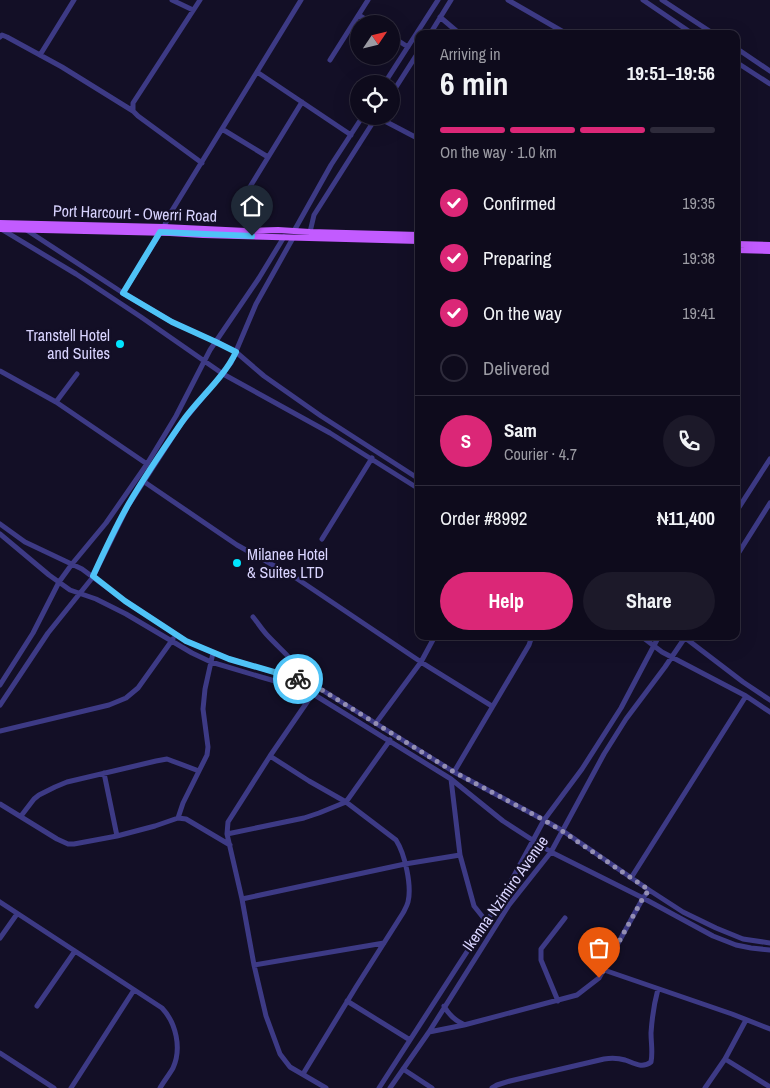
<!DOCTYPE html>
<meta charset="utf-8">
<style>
:root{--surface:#0e0b1c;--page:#1c1929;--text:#f1f3f6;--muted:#9b9ba3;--line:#2e2b3b;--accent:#db2777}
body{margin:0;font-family:"Archivo Narrow",sans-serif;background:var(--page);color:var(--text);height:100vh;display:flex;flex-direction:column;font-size:19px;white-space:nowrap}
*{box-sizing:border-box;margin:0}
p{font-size:16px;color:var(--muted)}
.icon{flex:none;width:28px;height:28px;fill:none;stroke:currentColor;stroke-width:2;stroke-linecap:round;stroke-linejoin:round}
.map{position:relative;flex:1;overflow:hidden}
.drawer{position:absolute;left:415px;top:30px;width:325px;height:610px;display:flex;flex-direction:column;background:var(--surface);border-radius:10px;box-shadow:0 5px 20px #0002,0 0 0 1px var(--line)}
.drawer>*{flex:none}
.needle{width:32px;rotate:55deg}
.buttons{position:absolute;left:350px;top:15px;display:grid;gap:10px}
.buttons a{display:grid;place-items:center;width:50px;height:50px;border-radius:50%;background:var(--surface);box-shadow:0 5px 20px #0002,0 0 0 1px var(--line);font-size:25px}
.pin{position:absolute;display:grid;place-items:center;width:42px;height:42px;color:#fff;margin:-51px -21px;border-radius:50% 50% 50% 0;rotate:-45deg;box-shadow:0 0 5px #0007}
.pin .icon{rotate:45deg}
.courier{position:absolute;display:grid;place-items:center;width:50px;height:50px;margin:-25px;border:4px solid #4fc3f7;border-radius:50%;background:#fff;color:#222;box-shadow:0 1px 6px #0007}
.overview em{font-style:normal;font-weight:700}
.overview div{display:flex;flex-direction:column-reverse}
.overview{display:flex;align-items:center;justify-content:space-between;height:85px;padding:0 25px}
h1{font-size:32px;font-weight:700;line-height:38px}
.bar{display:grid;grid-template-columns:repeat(4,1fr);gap:8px 5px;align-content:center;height:60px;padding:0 25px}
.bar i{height:6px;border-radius:4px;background:var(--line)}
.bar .active{background:var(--accent)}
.bar p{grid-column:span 4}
.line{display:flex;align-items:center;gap:12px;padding:0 25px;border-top:1px solid var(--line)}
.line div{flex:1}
.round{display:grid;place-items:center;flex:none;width:52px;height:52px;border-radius:26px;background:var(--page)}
ol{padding:0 25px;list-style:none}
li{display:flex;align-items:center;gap:15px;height:55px}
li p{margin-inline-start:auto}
li .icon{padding:5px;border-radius:50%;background:var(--accent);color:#fff;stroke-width:4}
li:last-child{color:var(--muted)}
li i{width:28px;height:28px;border:2px solid var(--line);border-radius:50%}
.button{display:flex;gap:10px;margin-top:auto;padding:10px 25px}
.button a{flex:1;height:58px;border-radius:30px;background:var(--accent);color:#fff;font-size:20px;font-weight:700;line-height:58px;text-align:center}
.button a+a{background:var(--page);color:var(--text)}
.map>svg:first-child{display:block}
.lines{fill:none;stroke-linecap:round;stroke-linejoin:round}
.minor{stroke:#3d3a85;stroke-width:5}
.major{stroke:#c25bff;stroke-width:6}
.done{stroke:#948fb3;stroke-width:5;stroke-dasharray:0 9}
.route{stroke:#4fc3f7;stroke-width:6}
.poi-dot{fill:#00e5ff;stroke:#130f26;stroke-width:2}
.labels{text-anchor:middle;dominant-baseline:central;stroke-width:4.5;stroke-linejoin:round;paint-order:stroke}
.street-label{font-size:16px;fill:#d9d4ff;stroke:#130f26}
.poi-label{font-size:16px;fill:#d9d4ff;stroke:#130f26;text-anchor:end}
</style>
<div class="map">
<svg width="770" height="1088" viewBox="0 0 770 1088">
<rect width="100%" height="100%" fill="#130f26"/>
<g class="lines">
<path class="minor" d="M 172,0 L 193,10
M 200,0 L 133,103 L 133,111 L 138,116 L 202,163
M 508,0 L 567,34
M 643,0 L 693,34
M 662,0 L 714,34
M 359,15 L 373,24
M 440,17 L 460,34
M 430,34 L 451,0
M 391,36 L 408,47
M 0,37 L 2,35 L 7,37 L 62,67 L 133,111
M 736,48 L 770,71
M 40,55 L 74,0
M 330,60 L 368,0
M 736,62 L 770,84
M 257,72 L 351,135
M 384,84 L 438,0
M 391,95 L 419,51
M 377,117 L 419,139
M 222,129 L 268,157
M 245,195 L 302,102
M 1,229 L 76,274 L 141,317 L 223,374 L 330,433 L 419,489
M 25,229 L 123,293 L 172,322 L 216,342 L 236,352 L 264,376 L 321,416 L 419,479
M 294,231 L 331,165 L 363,116
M 310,232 L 314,215 L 377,116
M 123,293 L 164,227 L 168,217 L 301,0
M 0,371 L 56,402 L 147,464
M 56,402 L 77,374
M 143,481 L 237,545 L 296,578 L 421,662 L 492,706
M 736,512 L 770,459
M 0,524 L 25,542 L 82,569 L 125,601 L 186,641 L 229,659 L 305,681 L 314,685 L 454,772 L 544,820 L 563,831 L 649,890 L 683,912 L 716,928 L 743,939 L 770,943
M 0,534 L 49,575 L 70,590 L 96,599 L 126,614 L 192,653 L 211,662 L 261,677 L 296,687 L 313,694 L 451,779 L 503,821 L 551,852 L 643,898 L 713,936 L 736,945 L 751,948 L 770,950
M 322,539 L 372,458
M 736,557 L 770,503
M 253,617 C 258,623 262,630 268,636 C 283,652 295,660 305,681
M 641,636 L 662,652 L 746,696 L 770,712
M 684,637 L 743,682 L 770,700
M 0,685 L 33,633 L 59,582 L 72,564 L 106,523 L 147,464 L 176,416 L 210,350 L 259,278 L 284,237
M 314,692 L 270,756 L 228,822 L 227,834 L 242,899 L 254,965 L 266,1016 L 280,1054 L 290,1067 L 326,1088
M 0,705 L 48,633 L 93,577 L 128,506 L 181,424 L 231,363 L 256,304 L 293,238
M 376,723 L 421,662 L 435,636
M 0,731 L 109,705 L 126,698 L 138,688 L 173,639
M 270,756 L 309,781 L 346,802 L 396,840 C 405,854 412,886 408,902 C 407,906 405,909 403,913 L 356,987 L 303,1074
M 199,771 L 207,755 L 208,747 L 203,709 L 205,689 L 213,653
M 454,772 L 529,645 L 532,636
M 104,773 L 117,836
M 451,779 L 460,855 L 474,906 L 486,921
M 0,804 L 57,839 L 68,844 L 74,844 L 117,836 L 155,826 L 178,818 L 186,819 L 230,845
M 21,816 L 34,799 L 39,795 L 55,787 L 67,782 L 156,761 L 167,759 L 199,771 L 183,803 L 178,818
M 227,834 L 304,818 L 319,813 L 346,802 L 390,740
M 631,878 L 746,696
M 242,899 L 405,864 L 460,855
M 0,902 L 162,1008 C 176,1023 182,1048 173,1068 C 169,1075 164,1081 160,1088
M 0,938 L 17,914
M 254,965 L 384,943
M 604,970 L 732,1014 L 770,1029
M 347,1001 L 410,1040
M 558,1001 L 541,960 L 541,949 L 565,918
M 37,1006 L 75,951
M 444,1006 C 449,1015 454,1020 463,1024
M 429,1032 L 464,1025 L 577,995 L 599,978 L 643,898 L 649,890
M 0,1053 L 54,1088
M 725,1059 L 770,1087
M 403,1069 L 432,1088
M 71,1088 L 134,990
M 379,1088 L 503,896 L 544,820 L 582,769 L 621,708 L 659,636
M 390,1088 L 429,1032 L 509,905 L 551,852 L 604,754 L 626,719 L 665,667 L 686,636
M 492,1088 L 497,1085 L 510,1081 L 604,1059 C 611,1058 618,1058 625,1060 C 634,1063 642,1069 651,1062 C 653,1052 651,1043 651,1033 C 652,1018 654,1004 658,989
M 705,1088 L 725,1059 L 746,1020"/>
<path class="major" d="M 0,223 L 164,227 L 246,231 L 278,230 L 310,232 L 419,235
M 0,229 L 170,233 L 203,235 L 419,241
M 736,244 L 770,245
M 736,250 L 770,251"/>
</g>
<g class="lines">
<path class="done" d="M 298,679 L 314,685 L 454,772 L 544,820 L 562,831 L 649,890 L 643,898 L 599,978"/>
<path class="route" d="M 252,236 L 160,232 L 123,293 L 172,322 L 216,342 L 236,352 C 223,379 199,398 182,422 C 164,448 145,476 128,505 C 115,528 104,552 93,576 L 125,601 L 186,641 L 229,659 L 298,679"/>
</g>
<g class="poi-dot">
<circle cx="120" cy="344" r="5"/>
<circle cx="237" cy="563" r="5"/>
</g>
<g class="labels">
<g class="street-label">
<text transform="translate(135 213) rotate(2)">Port Harcourt - Owerri Road</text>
<text transform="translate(505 893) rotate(-55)">Ikenna Nzimiro Avenue</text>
</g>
<g class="poi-label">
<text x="110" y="335">Transtell Hotel<tspan x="110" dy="18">and Suites</tspan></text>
<text x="247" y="554" text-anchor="start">Milanee Hotel<tspan x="247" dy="18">&amp; Suites LTD</tspan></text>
</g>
</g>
</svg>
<div class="buttons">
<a><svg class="needle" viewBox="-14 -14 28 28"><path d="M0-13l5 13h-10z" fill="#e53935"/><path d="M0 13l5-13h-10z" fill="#9b9ba3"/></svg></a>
<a><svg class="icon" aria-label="locate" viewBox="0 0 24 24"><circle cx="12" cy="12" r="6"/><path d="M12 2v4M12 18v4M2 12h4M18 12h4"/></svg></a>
</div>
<div class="pin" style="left:599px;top:978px;background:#ea580c"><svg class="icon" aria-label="bag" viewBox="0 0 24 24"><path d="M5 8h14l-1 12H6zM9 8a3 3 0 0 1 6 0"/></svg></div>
<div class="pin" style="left:252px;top:236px;background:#1f2937"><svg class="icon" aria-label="home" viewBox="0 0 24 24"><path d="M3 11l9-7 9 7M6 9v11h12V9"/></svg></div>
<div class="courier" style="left:298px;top:679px"><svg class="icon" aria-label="bike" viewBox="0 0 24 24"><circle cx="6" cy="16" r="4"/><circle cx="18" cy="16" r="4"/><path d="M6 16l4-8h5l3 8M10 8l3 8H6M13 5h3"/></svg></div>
<section class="drawer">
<div class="overview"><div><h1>6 min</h1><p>Arriving in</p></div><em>19:51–19:56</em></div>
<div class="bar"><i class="active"></i><i class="active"></i><i class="active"></i><i></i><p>On the way · 1.0 km</p></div>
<ol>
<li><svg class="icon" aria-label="check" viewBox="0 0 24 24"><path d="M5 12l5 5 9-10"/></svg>Confirmed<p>19:35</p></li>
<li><svg class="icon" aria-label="check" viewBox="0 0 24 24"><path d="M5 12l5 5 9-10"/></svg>Preparing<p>19:38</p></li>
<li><svg class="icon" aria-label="check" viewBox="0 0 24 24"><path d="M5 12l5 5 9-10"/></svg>On the way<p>19:41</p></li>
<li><i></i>Delivered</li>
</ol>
<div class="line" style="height:90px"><b class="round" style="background:var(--accent);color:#fff">S</b><div><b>Sam</b><p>Courier · 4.7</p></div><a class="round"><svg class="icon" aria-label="phone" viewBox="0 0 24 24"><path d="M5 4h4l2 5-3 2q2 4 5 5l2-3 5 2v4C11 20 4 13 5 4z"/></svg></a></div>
<div class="line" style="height:65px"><div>Order #8992</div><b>₦11,400</b></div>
<div class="button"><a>Help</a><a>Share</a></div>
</section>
</div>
